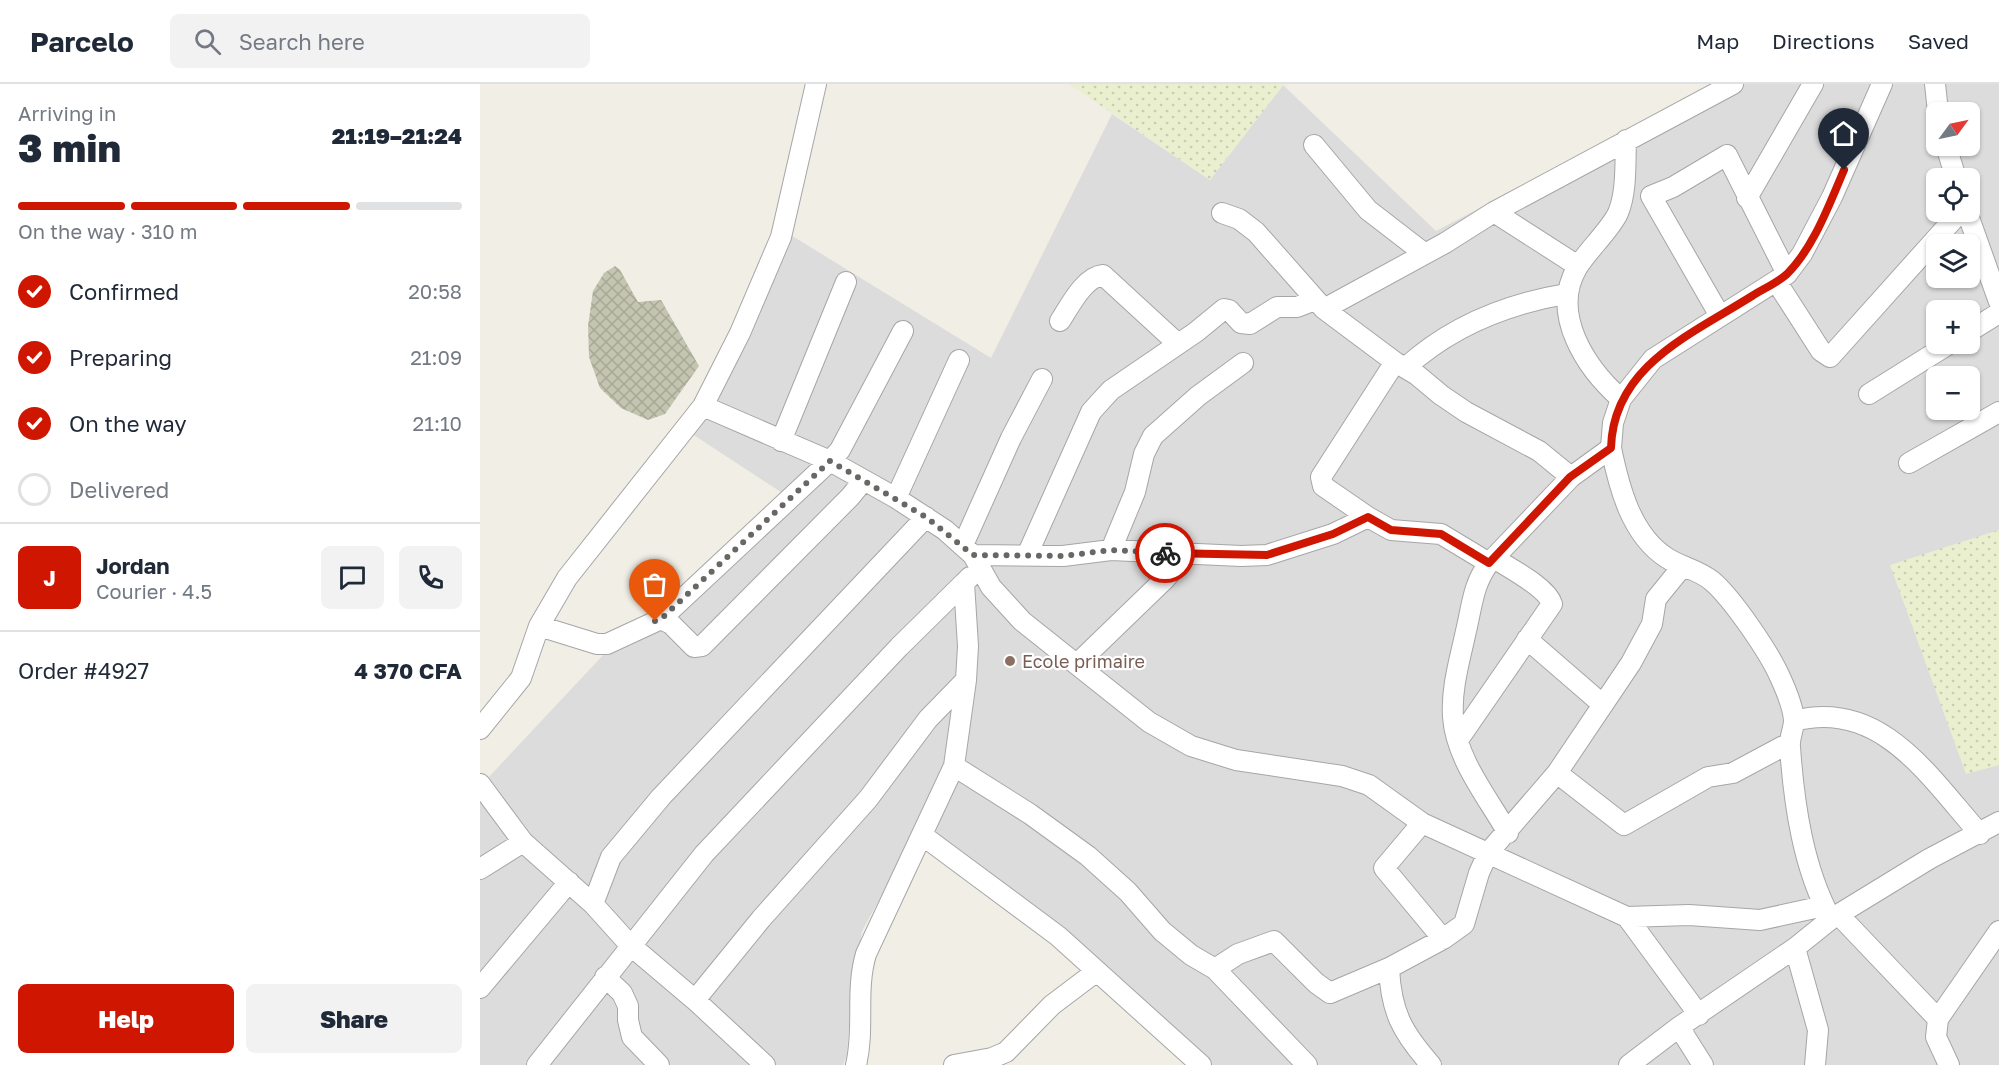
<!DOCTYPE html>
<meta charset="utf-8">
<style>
:root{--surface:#fff;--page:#f2f2f3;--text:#1f2937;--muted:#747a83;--line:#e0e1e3;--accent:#ce1600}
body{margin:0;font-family:"Golos Text",sans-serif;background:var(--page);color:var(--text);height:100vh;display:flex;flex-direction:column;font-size:22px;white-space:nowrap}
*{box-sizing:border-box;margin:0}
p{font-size:20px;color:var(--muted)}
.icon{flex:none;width:33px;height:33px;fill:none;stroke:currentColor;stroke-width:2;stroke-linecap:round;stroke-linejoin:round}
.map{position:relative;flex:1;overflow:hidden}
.details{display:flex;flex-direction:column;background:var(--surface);width:480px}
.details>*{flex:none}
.needle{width:39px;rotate:57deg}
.controls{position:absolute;left:1446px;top:18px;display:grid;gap:12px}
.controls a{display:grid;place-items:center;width:54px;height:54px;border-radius:9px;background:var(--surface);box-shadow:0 2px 4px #0004;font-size:30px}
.pin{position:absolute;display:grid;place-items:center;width:51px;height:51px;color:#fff;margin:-62px -26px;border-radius:50% 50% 50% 0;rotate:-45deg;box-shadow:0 0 6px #0007}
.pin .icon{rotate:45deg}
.courier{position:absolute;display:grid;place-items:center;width:60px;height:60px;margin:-30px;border:4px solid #ce1600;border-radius:50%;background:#fff;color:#222;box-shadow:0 2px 8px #0007}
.overview em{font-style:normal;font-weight:800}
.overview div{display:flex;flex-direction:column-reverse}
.overview{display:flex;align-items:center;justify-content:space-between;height:102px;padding:0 18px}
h1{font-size:39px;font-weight:800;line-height:45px}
.bar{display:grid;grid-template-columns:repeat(4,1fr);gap:9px 6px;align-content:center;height:72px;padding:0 18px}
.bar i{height:8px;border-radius:4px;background:var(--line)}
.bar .on{background:var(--accent)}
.bar p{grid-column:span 4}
.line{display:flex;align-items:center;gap:15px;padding:0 18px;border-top:2px solid var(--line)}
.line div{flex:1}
.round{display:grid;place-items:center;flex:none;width:63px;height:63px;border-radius:9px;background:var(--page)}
ol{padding:0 18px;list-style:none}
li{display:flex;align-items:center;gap:18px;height:66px}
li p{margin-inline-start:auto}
li .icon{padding:6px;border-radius:50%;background:var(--accent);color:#fff;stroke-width:4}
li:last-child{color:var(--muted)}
li i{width:33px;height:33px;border:3px solid var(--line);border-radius:50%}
.button{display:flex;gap:12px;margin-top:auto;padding:12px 18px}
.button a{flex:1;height:69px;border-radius:9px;background:var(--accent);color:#fff;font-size:24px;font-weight:800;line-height:69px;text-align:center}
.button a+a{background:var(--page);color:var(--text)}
header{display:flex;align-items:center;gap:36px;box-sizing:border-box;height:84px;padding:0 30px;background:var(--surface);border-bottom:2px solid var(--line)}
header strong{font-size:28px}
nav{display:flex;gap:33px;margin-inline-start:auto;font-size:21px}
.search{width:420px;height:54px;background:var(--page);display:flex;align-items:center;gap:15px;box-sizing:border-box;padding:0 21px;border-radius:9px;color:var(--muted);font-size:22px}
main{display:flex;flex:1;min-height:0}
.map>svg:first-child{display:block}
.residential{fill:#dddcdc;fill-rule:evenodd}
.construction{fill:url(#construction-cross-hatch)}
.farmland{fill:url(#farmland-dots)}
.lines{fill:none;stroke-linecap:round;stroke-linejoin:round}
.street-casing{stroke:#a6a6a6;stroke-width:22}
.street{stroke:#fff;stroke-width:20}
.done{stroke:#686764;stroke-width:6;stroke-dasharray:0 10.8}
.route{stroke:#ce1600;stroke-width:8}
.education-dot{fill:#8d6e63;stroke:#fff;stroke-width:2}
.labels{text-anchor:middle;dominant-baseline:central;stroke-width:4.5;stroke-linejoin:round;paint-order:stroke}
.education-label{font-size:18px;fill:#785e54;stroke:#fff;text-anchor:start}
</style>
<header>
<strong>Parcelo</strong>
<div class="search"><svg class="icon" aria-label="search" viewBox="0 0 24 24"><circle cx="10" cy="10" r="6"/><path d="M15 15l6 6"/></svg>Search here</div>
<nav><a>Map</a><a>Directions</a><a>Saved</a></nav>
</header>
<main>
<section class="details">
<div class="overview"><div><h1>3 min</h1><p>Arriving in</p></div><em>21:19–21:24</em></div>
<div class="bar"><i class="on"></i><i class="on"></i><i class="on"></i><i></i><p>On the way · 310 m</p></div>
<ol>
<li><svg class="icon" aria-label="check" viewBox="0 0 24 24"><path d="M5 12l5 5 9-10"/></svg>Confirmed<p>20:58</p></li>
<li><svg class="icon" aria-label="check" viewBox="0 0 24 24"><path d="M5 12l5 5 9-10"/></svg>Preparing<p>21:09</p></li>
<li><svg class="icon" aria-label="check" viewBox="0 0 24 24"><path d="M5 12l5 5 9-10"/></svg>On the way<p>21:10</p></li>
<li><i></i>Delivered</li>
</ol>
<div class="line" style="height:108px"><b class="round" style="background:var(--accent);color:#fff">J</b><div><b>Jordan</b><p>Courier · 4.5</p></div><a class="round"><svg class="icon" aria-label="chat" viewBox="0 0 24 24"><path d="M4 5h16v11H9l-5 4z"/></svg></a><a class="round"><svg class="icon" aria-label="phone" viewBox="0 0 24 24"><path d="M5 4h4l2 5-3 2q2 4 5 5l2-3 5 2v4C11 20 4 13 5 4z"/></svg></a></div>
<div class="line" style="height:78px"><div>Order #4927</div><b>4 370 CFA</b></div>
<div class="button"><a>Help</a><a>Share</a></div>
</section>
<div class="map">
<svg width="1519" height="981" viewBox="0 0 1519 981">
<defs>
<pattern id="construction-cross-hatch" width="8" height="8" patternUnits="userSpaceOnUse" patternTransform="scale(1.5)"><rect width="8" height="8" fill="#c3c5b0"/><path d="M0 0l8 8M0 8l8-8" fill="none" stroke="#a7a997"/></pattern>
<pattern id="farmland-dots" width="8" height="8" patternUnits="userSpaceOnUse" patternTransform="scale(1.5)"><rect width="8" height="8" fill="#eaf0cf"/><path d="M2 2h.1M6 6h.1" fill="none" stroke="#c8cdb1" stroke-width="1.8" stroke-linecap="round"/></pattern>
</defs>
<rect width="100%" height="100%" fill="#f0eee5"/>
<path class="residential" d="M 1236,0 L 1519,0 L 1519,981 L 711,981 L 577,853 L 436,748 L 382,847 L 372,904 L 367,971 L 363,981 L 0,981 L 0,699 L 7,695 L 139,554 L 174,529 L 304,410 L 206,346 L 309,150 L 511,274 L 632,30 L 730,96 L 803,1 L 956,147 ZM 1456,28 L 1490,28 L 1490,62 L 1456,62 ZM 1456,94 L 1490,94 L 1490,128 L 1456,128 ZM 1456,160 L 1490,160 L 1490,194 L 1456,194 ZM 1456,226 L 1490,226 L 1490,260 L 1456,260 ZM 1456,292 L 1490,292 L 1490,326 L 1456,326 Z"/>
<path class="construction" d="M 135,182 L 140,186 L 158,218 L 181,216 L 219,282 L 185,330 L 168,336 L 141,324 L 120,304 L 109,273 L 108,242 L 113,207 L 124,189 Z"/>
<path class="farmland" d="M 589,0 L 804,0 L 730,96 Z
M 1519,446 L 1519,681 L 1486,690 L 1410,481 Z"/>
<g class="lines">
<defs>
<path id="street" d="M 1455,0 L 1458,28
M 834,61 L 888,126 L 945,170
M 1466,62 L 1476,94
M 1267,114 L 1333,0
M 1014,128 L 1253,0
M 1487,128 L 1519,218
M 742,129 L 759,135 L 776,148 L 844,225 L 915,278 L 937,291 L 961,311 L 986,328 L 1059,367 L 1091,393
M 1296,197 L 1341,267 L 1350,273 L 1480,128
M 844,225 L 965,159 L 1014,128 L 1098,182
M 1240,232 L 1171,112 L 1193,103 L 1247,71 L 1307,190
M 580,237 C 590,222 604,193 623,191 L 697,259
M 1490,247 L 1519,229
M 925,284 C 971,242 1026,220 1086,210
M 1389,310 L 1469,260
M 1141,315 C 1106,284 1070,230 1097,184 C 1107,167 1131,145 1138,129 C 1147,108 1145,79 1146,56
M 223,322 L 350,377 L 416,414 L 465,446 L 493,471 L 511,503 L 542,537 L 669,638 L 711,662 L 756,676 L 862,692 L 889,701 L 942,739 L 1147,833 L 1209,831 L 1280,836 L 1344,822
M 301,357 L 366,198
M 1131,364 C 1139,403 1151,451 1187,474 C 1201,483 1219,486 1232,497 C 1252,514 1289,568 1300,593 C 1306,606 1313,622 1314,636 C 1314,645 1309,654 1310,663 C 1314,720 1323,784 1351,835
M 1429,379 L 1519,328
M 416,414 L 479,276
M 888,433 L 843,402 L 841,393 L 915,278
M 483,461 L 531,354 L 562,295
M 631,466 L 655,408 L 664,370 L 673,352 L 718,312 L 763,279
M 548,469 L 611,328 L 619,319 L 631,306 L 716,248 L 744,225 L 749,226 L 761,239 L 770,240 L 797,223 L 817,223 L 835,216
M 493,471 L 583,472 L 631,466 L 761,472 L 787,471 L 853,450 L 888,433 L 911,446 L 961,450 L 1009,479 L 1091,393 L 1131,364 L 1133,339 L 1141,315 L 1173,275 L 1296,197 L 1307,190 L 1322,170 L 1352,113 L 1402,0
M 1009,479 C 993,500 992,522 986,547 C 980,575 971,604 973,633 C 976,675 1008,714 1028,749
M 181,535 L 350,377 L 360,366 L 423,247
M 59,542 L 117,560 L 127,560 L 181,535 L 191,540 L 214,563 L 222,562 L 370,413 L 384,396
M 1047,555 L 1122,620
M 597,580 L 685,495 L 707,469
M 1314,637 C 1401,614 1450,694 1500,750
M 0,645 L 41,594 L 59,542 L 87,494 L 223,322 L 260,249 L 301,153 L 336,0
M 978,656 L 1072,520 C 1067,503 1029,484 1014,474
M 474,682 L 550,730 L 608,772 L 648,808 L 682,847 L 711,871 L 735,885 L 827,981
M 1077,689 L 1144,741 L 1228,693 L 1253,689 L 1309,659
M 0,700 L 43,758 L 113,820 L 150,861 L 215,916 L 285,981
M 942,739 L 904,784 L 963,855
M 442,751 L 578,852 L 721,981
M 0,785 L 43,758
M 113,820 L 131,773 L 181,713 L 446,433
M 1358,830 L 1458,935
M 1147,833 L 1219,931
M 1315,864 L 1338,946 L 1335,981
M 909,884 C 911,928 922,948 951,981
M 735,885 L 758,870 L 794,857 L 836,899 L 850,909 L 909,884 L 963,855 L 984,840 L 999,789 L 1008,769 L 1077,689 L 1151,579 L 1172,540 L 1176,515 L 1202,483
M 125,893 L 142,909 L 148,922 L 148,936 L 152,953 L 179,981
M 0,904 L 89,798
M 215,916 L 281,835 L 388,715 L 448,635 L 486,596
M 1199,943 L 1223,981
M 57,981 L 224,770 L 419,563 L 484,499
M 376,981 C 385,944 375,907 386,870 L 474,682 L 486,596 L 488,562 L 484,499 L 490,493
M 474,981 L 512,974 L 526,968 L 572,921 L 617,887
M 1149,981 L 1199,943 L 1315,864 L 1351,835 L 1449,775 L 1519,738
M 1469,981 L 1456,953 L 1458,935 L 1519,847"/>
</defs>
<use href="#street" class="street-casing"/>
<use href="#street" class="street"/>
</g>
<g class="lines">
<path class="done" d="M 175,537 L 181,535 L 350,377 L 446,433 L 493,471 L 583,472 L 631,466 L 685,469"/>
<path class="route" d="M 685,469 L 787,471 L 853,450 L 888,433 L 911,446 L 961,450 L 1009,479 L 1090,393 L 1131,364 C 1133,282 1212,250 1272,212 C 1283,205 1297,199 1307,190 C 1334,163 1349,121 1364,86"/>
</g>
<circle class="education-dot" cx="530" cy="577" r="6"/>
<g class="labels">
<g class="education-label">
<text x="542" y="577">Ecole primaire</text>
</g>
</g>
</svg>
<div class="controls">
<a><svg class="needle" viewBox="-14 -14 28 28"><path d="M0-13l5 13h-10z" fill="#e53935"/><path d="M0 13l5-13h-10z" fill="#747a83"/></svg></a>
<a><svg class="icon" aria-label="locate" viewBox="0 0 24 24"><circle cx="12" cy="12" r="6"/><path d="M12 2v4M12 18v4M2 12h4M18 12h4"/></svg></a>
<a><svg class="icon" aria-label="layers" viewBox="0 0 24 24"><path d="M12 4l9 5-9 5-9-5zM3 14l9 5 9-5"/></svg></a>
<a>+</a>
<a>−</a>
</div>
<div class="pin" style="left:175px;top:537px;background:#ea580c"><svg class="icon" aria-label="bag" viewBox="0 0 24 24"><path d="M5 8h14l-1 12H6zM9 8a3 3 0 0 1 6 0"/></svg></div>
<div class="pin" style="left:1364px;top:86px;background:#1f2937"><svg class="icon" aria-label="home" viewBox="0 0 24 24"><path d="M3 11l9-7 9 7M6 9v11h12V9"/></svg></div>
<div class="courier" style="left:685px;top:469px"><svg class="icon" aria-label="bike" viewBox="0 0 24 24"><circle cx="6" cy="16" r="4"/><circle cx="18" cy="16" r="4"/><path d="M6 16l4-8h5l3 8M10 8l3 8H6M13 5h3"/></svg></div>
</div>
</main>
